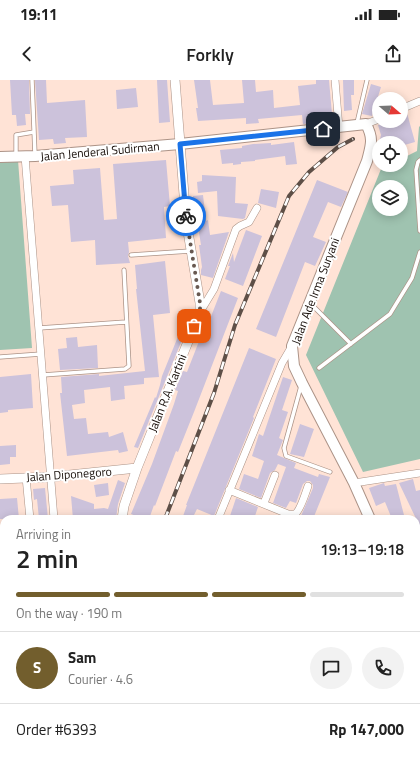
<!DOCTYPE html>
<meta charset="utf-8">
<style>
:root{--surface:#fff;--page:#f2f2f2;--text:#222;--muted:#767676;--line:#e0e0e0;--accent:#725e2d}
body{margin:0;font-family:"Titillium Web",sans-serif;background:var(--page);color:var(--text);height:100vh;display:flex;flex-direction:column;font-size:15px;white-space:nowrap}
*{box-sizing:border-box;margin:0}
p{font-size:13px;color:var(--muted)}
.icon{flex:none;width:22px;height:22px;fill:none;stroke:currentColor;stroke-width:2;stroke-linecap:round;stroke-linejoin:round}
.map{position:relative;flex:1;overflow:hidden}
.side{position:absolute;left:0px;top:435px;width:420px;height:248px;display:flex;flex-direction:column;background:var(--surface);border-radius:12px 12px 0 0;box-shadow:0 2px 10px #0003}
.side>*{flex:none}
.needle{width:26px;rotate:109deg}
.fabs{position:absolute;left:372px;top:12px;display:grid;gap:8px}
.fabs a{display:grid;place-items:center;width:36px;height:36px;border-radius:50%;background:var(--surface);box-shadow:0 2px 10px #0003;font-size:20px}
.pin{position:absolute;display:grid;place-items:center;width:34px;height:34px;color:#fff;margin:-17px;border-radius:8px;box-shadow:0 2px 6px #0006}
.courier{position:absolute;display:grid;place-items:center;width:40px;height:40px;margin:-20px;border:3px solid #1a73e8;border-radius:50%;background:#fff;color:#222;box-shadow:0 1px 5px #0007}
.overview em{font-style:normal;font-weight:600}
.overview div{display:flex;flex-direction:column-reverse}
.overview{display:flex;align-items:center;justify-content:space-between;height:68px;padding:0 16px}
h1{font-size:26px;font-weight:600;line-height:30px}
.bar{display:grid;grid-template-columns:repeat(4,1fr);gap:6px 4px;align-content:center;height:48px;padding:0 16px}
.bar i{height:5px;border-radius:3px;background:var(--line)}
.bar .current{background:var(--accent)}
.bar p{grid-column:span 4}
.line{display:flex;align-items:center;gap:10px;padding:0 16px;border-top:1px solid var(--line)}
.line div{flex:1}
.round{display:grid;place-items:center;flex:none;width:42px;height:42px;border-radius:21px;background:var(--page)}
.status{display:flex;justify-content:space-between;align-items:center;height:28px;padding:0 20px;background:var(--surface);direction:ltr}
.status svg{height:11px;fill:currentColor}
header{display:flex;justify-content:space-between;align-items:center;height:52px;padding:0 16px;background:var(--surface);font-size:18px;font-weight:600}
.map>svg:first-child{display:block}
.green{fill:#9fc3b0;fill-rule:evenodd}
.building{fill:#ccc2db}
.lines{fill:none;stroke-linecap:round;stroke-linejoin:round}
.service-casing{stroke:#ac9387;stroke-width:5}
.minor-casing{stroke:#ac9387;stroke-width:8}
.tertiary-casing{stroke:#ac9387;stroke-width:10}
.secondary-casing{stroke:#ac9387;stroke-width:12}
.service{stroke:#fff;stroke-width:3.5}
.minor{stroke:#fff;stroke-width:7}
.tertiary{stroke:#fff;stroke-width:9}
.secondary{stroke:#fff;stroke-width:10}
.rail-casing{stroke:#5e4f47;stroke-width:4}
.rail{stroke:#fff;stroke-width:2.5;stroke-dasharray:8;stroke-linecap:butt}
.done{stroke:#685951;stroke-width:4;stroke-dasharray:0 7.2}
.route{stroke:#1a73e8;stroke-width:5}
.labels{text-anchor:middle;dominant-baseline:central;stroke-width:4;stroke-linejoin:round;paint-order:stroke}
.street-label{font-size:12px;fill:#170e09;stroke:#fff}
</style>
<div class="status"><b>19:11</b><svg viewBox="0 0 49 12"><path d="M0 12V9h3v3zM5 12V6h3v6zM10 12V3h3v9zM15 12V0h3v12zM26 1h20v11H26zM47 4h2v5h-2z"/></svg></div>
<header><svg class="icon" aria-label="back" viewBox="0 0 24 24"><path d="M15 5l-7 7 7 7"/></svg>Forkly<svg class="icon" aria-label="share" viewBox="0 0 24 24"><path d="M12 15V3M7 8l5-5 5 5M5 13v7h14v-7"/></svg></header>
<div class="map">
<svg width="420" height="683" viewBox="0 0 420 683">
<rect width="100%" height="100%" fill="#ffe3d6"/>
<path class="green" d="M 420,46 L 420,379 L 363,392 L 306,275 L 381,89 L 389,85 L 401,85 L 401,79 L 417,71 L 419,47 ZM 379,107 L 401,107 L 401,129 L 379,129 Z
M 18,80 L 32,268 L 0,270 L 0,82 Z"/>
<path class="building" d="M 10,0 L 29,0 L 30,34 L 25,34 L 26,45 L 17,46 L 16,35 L 12,35 Z
M 35,0 L 46,0 L 47,23 L 85,20 L 87,57 L 65,58 L 66,63 L 54,64 L 53,59 L 39,60 Z
M 157,0 L 167,0 L 170,42 L 159,43 Z
M 194,0 L 210,0 L 213,25 L 244,23 L 242,0 L 255,0 L 256,12 L 273,10 L 274,28 L 300,25 L 298,6 L 316,4 L 316,0 L 329,0 L 332,34 L 321,35 L 321,42 L 303,44 L 302,35 L 258,39 L 259,43 L 246,44 L 246,38 L 198,41 L 196,28 L 198,28 Z
M 343,0 L 354,0 L 354,15 L 351,15 L 352,30 L 344,31 Z
M 371,4 L 381,7 L 372,36 L 362,34 Z
M 136,8 L 138,27 L 117,29 L 116,10 Z
M 407,33 L 415,62 L 401,66 L 401,63 L 379,63 L 381,55 L 378,45 L 391,41 L 401,41 L 401,35 Z
M 294,62 L 297,84 L 286,85 L 285,76 L 255,80 L 255,81 L 241,82 L 241,84 L 233,85 L 233,83 L 222,84 L 220,70 L 242,68 L 242,66 L 253,64 L 271,63 L 271,65 Z
M 166,80 L 170,126 L 164,127 L 166,158 L 128,162 L 129,172 L 128,176 L 130,183 L 96,185 L 95,160 L 71,162 L 68,125 L 52,126 L 50,106 L 74,104 L 73,90 L 100,88 L 104,140 L 117,139 L 113,84 Z
M 202,95 L 236,97 L 235,123 L 248,124 L 245,138 L 243,139 L 218,136 L 217,111 L 198,113 L 197,102 L 202,101 Z
M 317,100 L 348,112 L 341,127 L 328,122 L 313,157 L 326,162 L 315,186 L 305,182 L 276,257 L 256,249 Z
M 261,109 L 279,112 L 276,128 L 258,123 Z
M 203,115 L 206,141 L 208,140 L 210,155 L 229,152 L 213,198 L 201,195 L 201,190 L 202,187 L 199,165 L 201,165 L 193,116 Z
M 246,150 L 262,156 L 243,206 L 225,199 L 230,186 L 228,186 L 233,173 L 234,182 Z
M 165,181 L 170,233 L 153,235 L 159,297 L 144,298 L 144,304 L 124,306 L 125,319 L 111,321 L 110,307 L 84,310 L 85,323 L 72,325 L 74,339 L 86,338 L 88,354 L 108,352 L 109,357 L 123,352 L 128,371 L 119,373 L 118,370 L 67,376 L 60,313 L 62,313 L 61,297 L 99,294 L 99,296 L 145,291 L 136,209 L 137,209 L 135,185 Z
M 221,211 L 238,218 L 194,332 L 178,372 L 176,371 L 155,426 L 154,425 L 149,439 L 144,439 L 131,434 L 152,384 L 174,324 L 178,311 L 175,310 L 183,291 L 187,292 L 203,251 L 204,252 L 209,238 L 210,239 Z
M 179,254 L 184,255 L 138,368 L 134,367 L 155,317 L 156,318 L 160,305 L 162,296 Z
M 77,257 L 78,267 L 97,265 L 98,288 L 60,290 L 58,269 L 67,268 L 66,258 Z
M 249,268 L 276,279 L 253,337 L 254,338 L 214,436 L 197,429 L 192,439 L 182,439 L 187,425 L 186,425 Z
M 31,294 L 33,328 L 8,330 L 8,332 L 0,333 L 0,297 Z
M 283,297 L 292,300 L 282,330 L 288,332 L 279,358 L 283,360 L 277,375 L 296,383 L 294,388 L 318,397 L 319,394 L 330,397 L 313,439 L 301,436 L 313,408 L 313,405 L 310,401 L 307,401 L 303,404 L 296,423 L 290,421 L 286,428 L 273,423 L 286,387 L 278,384 L 275,390 L 270,393 L 261,418 L 239,409 L 244,394 L 258,399 L 264,381 L 252,376 L 259,354 L 263,356 Z
M 300,344 L 314,349 L 304,377 L 290,374 Z
M 16,365 L 16,377 L 10,377 L 10,384 L 0,385 L 0,366 Z
M 413,399 L 416,411 L 420,410 L 420,447 L 399,403 Z
M 118,400 L 125,403 L 118,424 L 116,439 L 73,439 L 71,416 L 94,424 L 94,429 L 104,428 L 108,429 Z
M 108,403 L 109,415 L 96,417 L 94,405 Z
M 384,403 L 385,406 L 396,404 L 405,439 L 392,439 L 385,422 L 376,426 L 369,408 Z
M 45,408 L 48,439 L 39,439 L 37,419 L 34,420 L 33,409 Z
M 17,418 L 19,439 L 0,439 L 0,419 Z
M 236,418 L 258,427 L 254,439 L 229,439 Z"/>
<g class="lines">
<defs>
<path id="service" d="M 32,0 L 35,75
M 357,43 L 367,0
M 16,75 L 16,55 L 34,52
M 420,80 L 418,82 L 416,90 L 420,151
M 131,175 L 190,171
M 311,224 L 351,264
M 39,248 L 126,242
M 0,277 L 41,274
M 319,288 L 390,234 L 412,198 L 420,172
M 43,295 L 125,289 L 129,286 L 124,190
M 301,306 L 284,368 L 286,376 L 330,392"/>
<path id="minor" d="M 335,0 L 339,48
M 401,29 L 420,21
M 366,44 L 379,39
M 25,76 L 54,439
M 200,232 L 214,209 L 236,149 L 240,146 L 249,142 L 257,128
M 26,397 L 30,439
M 354,403 L 420,393
M 229,410 L 288,434 C 290,434 293,435 295,434 C 300,431 306,412 308,406
M 264,423 L 275,395
M 218,439 L 282,283 L 292,266
M 416,468 L 420,468
M 416,499 L 420,500
M 416,540 L 420,540
M 0,588 L 4,588
M 309,679 L 313,683
M 406,679 L 407,683
M 122,683 L 123,679
M 157,683 L 159,679"/>
<path id="tertiary" d="M 0,399 L 50,397 L 137,388
M 122,439 L 124,426 L 137,388 L 200,232 L 200,223 L 186,140 L 175,0
M 32,683 L 34,679"/>
<path id="secondary" d="M 0,77 L 35,76 L 180,64 L 366,44 C 374,59 371,65 367,81 L 292,266 L 294,286 L 302,303 L 354,403 L 370,439
M 416,528 L 420,535"/>
</defs>
<use href="#service" class="service-casing"/>
<use href="#minor" class="minor-casing"/>
<use href="#tertiary" class="tertiary-casing"/>
<use href="#secondary" class="secondary-casing"/>
<use href="#service" class="service"/>
<use href="#minor" class="minor"/>
<use href="#tertiary" class="tertiary"/>
<use href="#secondary" class="secondary"/>
<defs>
<path id="rail" d="M 165,439 L 214,313 L 235,245 L 289,116 L 309,92 L 338,67 L 353,59
M 62,683 L 64,679"/>
</defs>
<use href="#rail" class="rail-casing"/>
<use href="#rail" class="rail"/>
</g>
<g class="lines">
<path class="done" d="M 186,136 L 200,223 L 200,232 L 194,246"/>
<path class="route" d="M 186,136 L 180,64 L 323,49"/>
</g>
<g class="labels">
<g class="street-label">
<text transform="translate(100 71) rotate(-5)">Jalan Jenderal Sudirman</text>
<text transform="translate(315 211) rotate(-69)">Jalan Ade Irma Suryani</text>
<text transform="translate(167 313) rotate(-68)">Jalan R.A. Kartini</text>
<text transform="translate(69 394) rotate(-4)">Jalan Diponegoro</text>
</g>
</g>
</svg>
<div class="fabs">
<a><svg class="needle" viewBox="-14 -14 28 28"><path d="M0-13l5 13h-10z" fill="#e53935"/><path d="M0 13l5-13h-10z" fill="#767676"/></svg></a>
<a><svg class="icon" aria-label="locate" viewBox="0 0 24 24"><circle cx="12" cy="12" r="6"/><path d="M12 2v4M12 18v4M2 12h4M18 12h4"/></svg></a>
<a><svg class="icon" aria-label="layers" viewBox="0 0 24 24"><path d="M12 4l9 5-9 5-9-5zM3 14l9 5 9-5"/></svg></a>
</div>
<div class="pin" style="left:194px;top:246px;background:#ea580c"><svg class="icon" aria-label="bag" viewBox="0 0 24 24"><path d="M5 8h14l-1 12H6zM9 8a3 3 0 0 1 6 0"/></svg></div>
<div class="pin" style="left:323px;top:49px;background:#1f2937"><svg class="icon" aria-label="home" viewBox="0 0 24 24"><path d="M3 11l9-7 9 7M6 9v11h12V9"/></svg></div>
<div class="courier" style="left:186px;top:136px"><svg class="icon" aria-label="bike" viewBox="0 0 24 24"><circle cx="6" cy="16" r="4"/><circle cx="18" cy="16" r="4"/><path d="M6 16l4-8h5l3 8M10 8l3 8H6M13 5h3"/></svg></div>
<section class="side">
<div class="overview"><div><h1>2 min</h1><p>Arriving in</p></div><em>19:13–19:18</em></div>
<div class="bar"><i class="current"></i><i class="current"></i><i class="current"></i><i></i><p>On the way · 190 m</p></div>
<div class="line" style="height:72px"><b class="round" style="background:var(--accent);color:#fff">S</b><div><b>Sam</b><p>Courier · 4.6</p></div><a class="round"><svg class="icon" aria-label="chat" viewBox="0 0 24 24"><path d="M4 5h16v11H9l-5 4z"/></svg></a><a class="round"><svg class="icon" aria-label="phone" viewBox="0 0 24 24"><path d="M5 4h4l2 5-3 2q2 4 5 5l2-3 5 2v4C11 20 4 13 5 4z"/></svg></a></div>
<div class="line" style="height:52px"><div>Order #6393</div><b>Rp 147,000</b></div>
</section>
</div>
